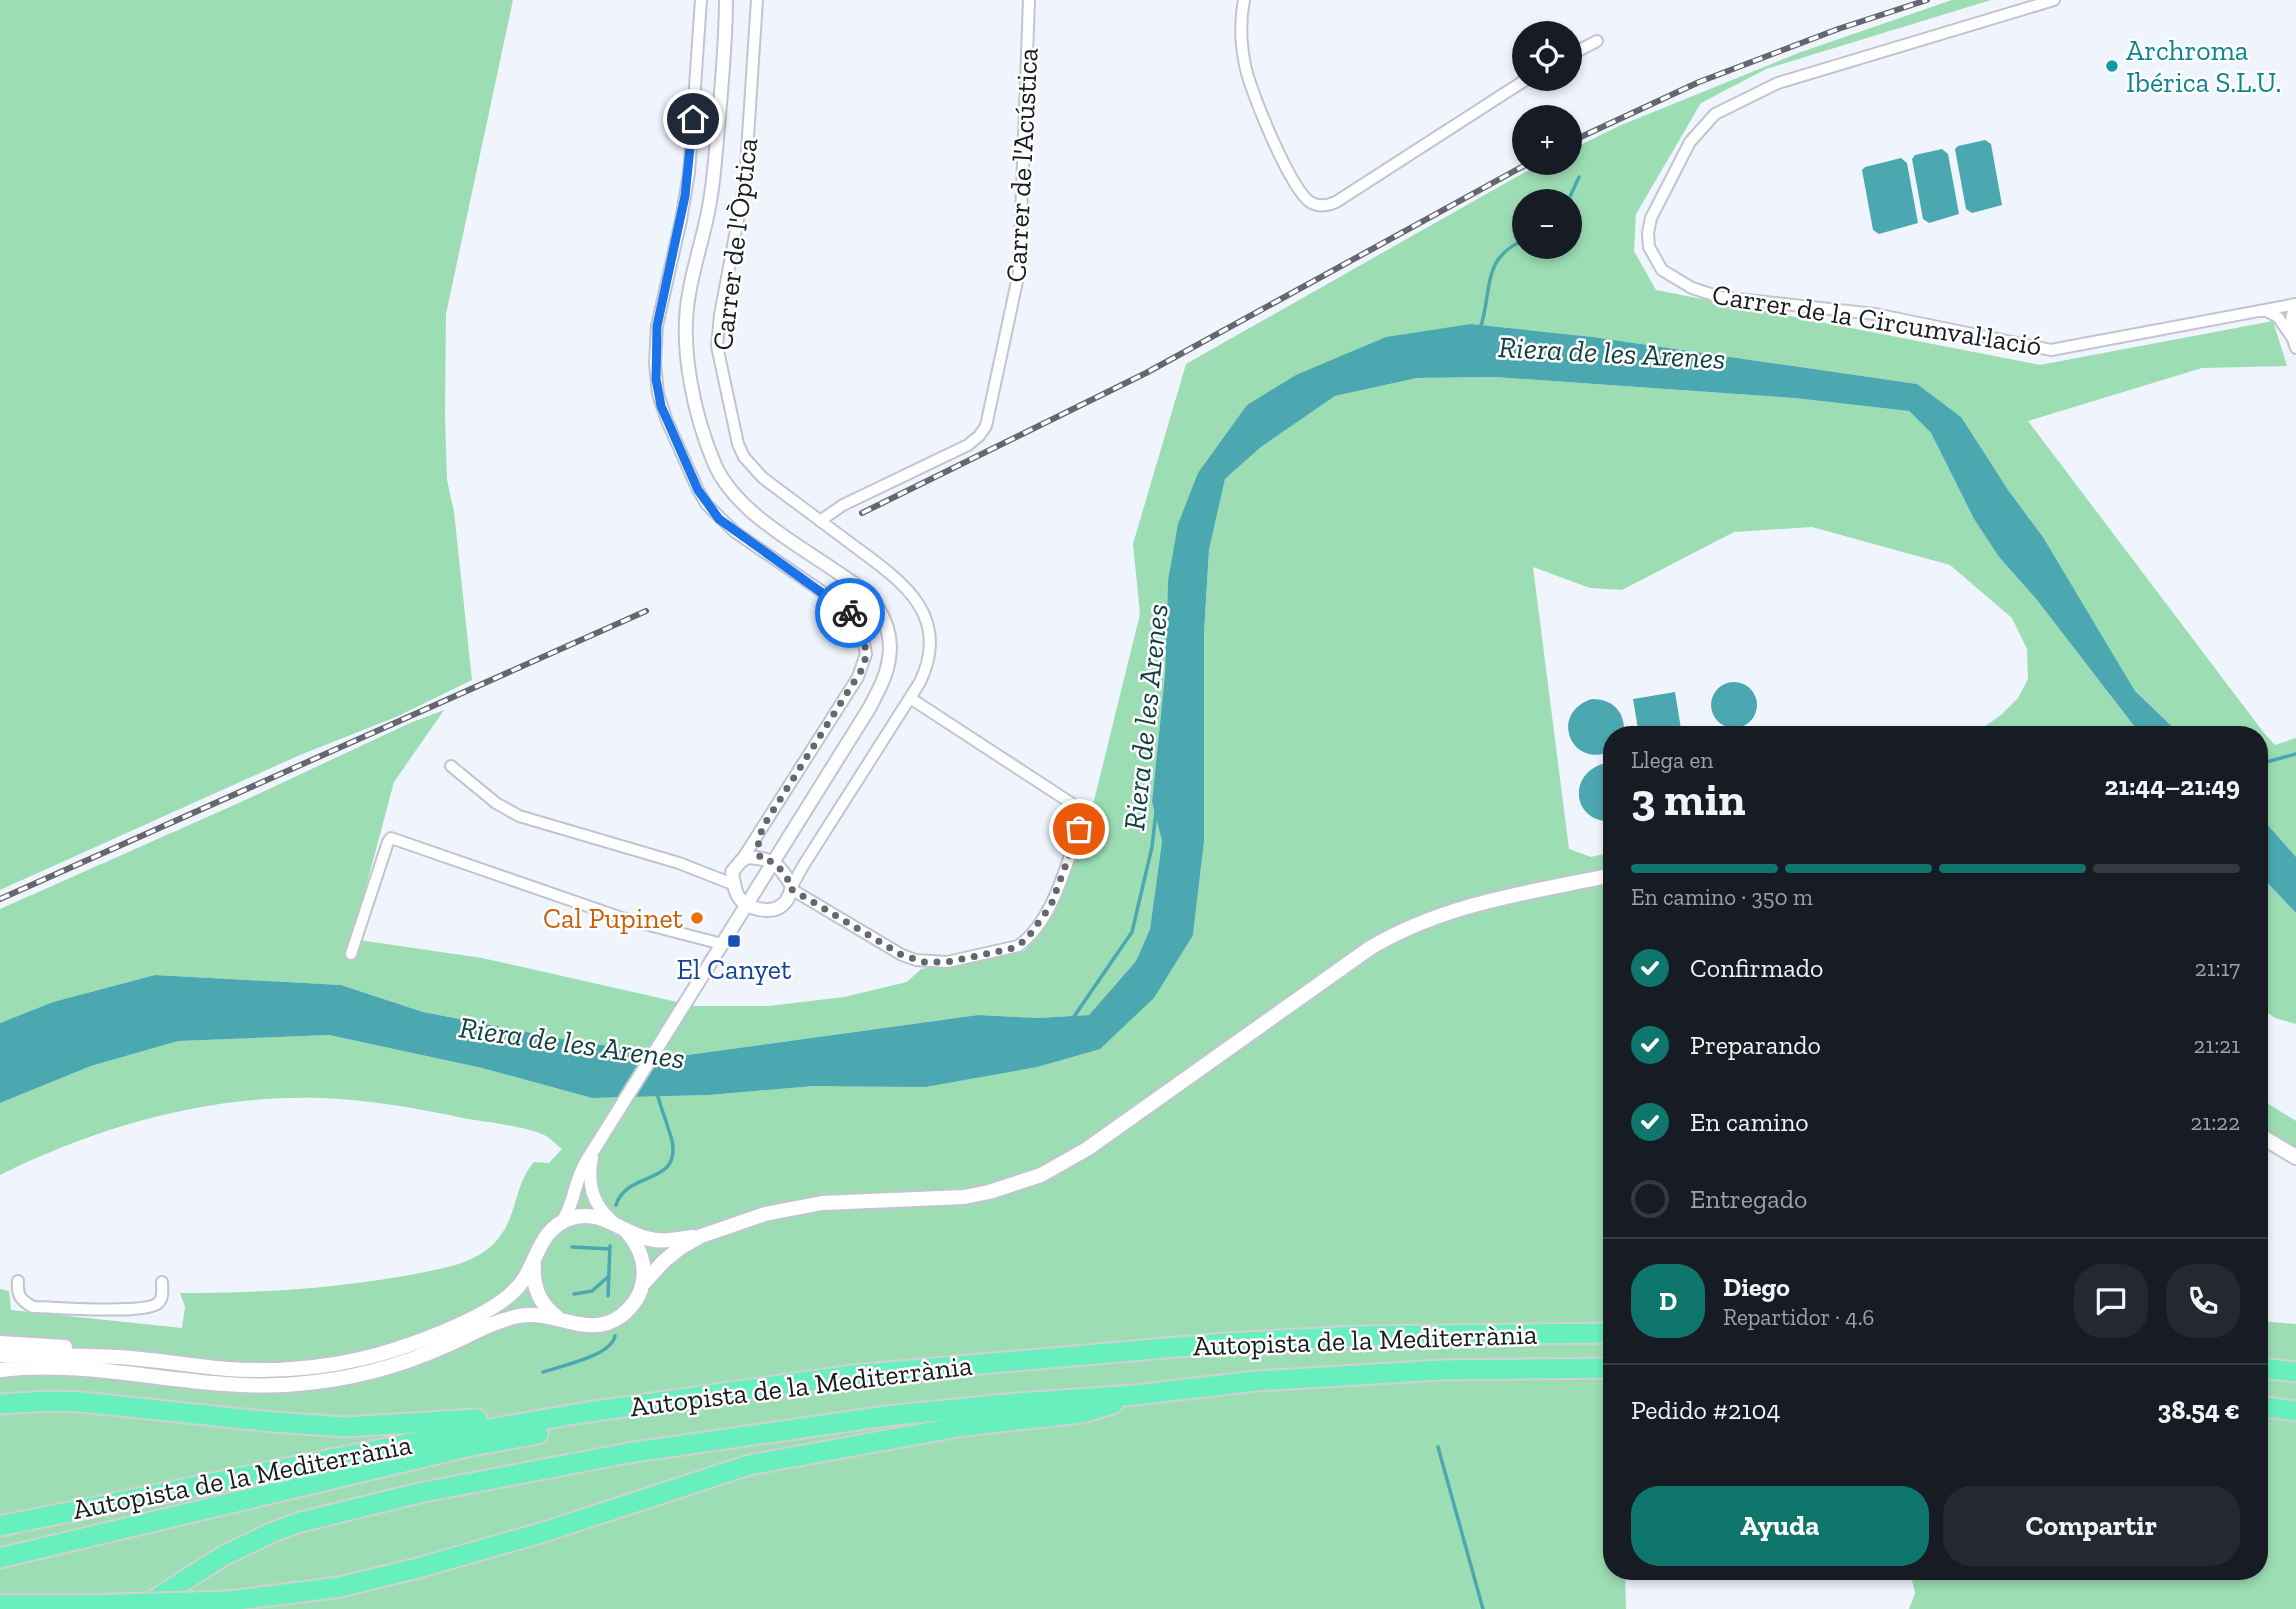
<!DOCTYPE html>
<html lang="es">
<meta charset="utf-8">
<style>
:root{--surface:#171b24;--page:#242831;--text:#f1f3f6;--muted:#9ea1a6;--line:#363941;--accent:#0f766e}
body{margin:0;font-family:"Zilla Slab",serif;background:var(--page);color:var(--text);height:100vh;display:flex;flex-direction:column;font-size:26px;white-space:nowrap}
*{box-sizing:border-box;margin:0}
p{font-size:23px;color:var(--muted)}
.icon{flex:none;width:38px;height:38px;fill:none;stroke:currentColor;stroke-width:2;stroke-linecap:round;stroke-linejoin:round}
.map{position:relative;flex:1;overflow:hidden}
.side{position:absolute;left:1603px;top:726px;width:665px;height:854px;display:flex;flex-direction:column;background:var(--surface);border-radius:28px;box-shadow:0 4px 10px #0003}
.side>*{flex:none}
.fabs{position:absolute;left:1512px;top:21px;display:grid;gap:14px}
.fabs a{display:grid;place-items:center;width:70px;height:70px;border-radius:50%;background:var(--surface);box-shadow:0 4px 10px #0003;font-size:35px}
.pin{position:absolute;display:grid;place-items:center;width:60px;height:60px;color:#fff;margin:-30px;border:4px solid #fff;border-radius:50%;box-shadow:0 2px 7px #0007}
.courier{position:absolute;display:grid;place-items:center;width:70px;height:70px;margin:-35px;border:5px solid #1a73e8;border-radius:50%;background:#fff;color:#222;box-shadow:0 2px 9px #0007}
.head em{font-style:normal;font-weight:700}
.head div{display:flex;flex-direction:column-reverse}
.head{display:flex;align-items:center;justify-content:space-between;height:119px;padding:0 28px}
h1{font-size:46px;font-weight:700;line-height:52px}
.bar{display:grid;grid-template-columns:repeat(4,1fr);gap:10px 7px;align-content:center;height:84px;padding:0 28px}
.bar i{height:9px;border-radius:5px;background:var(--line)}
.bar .active{background:var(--accent)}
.bar p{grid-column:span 4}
.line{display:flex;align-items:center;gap:18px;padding:0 28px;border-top:2px solid var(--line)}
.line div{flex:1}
.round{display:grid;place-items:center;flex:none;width:74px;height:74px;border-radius:28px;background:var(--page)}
ol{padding:0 28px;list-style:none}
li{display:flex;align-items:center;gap:21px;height:77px}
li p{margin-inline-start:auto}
li .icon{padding:7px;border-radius:50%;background:var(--accent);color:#fff;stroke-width:4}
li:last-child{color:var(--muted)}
li i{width:38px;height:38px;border:4px solid var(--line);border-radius:50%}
.action{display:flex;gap:14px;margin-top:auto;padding:14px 28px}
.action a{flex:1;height:80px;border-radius:28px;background:var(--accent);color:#fff;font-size:28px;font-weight:700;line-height:80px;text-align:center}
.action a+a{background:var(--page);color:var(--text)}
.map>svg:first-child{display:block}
.green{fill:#9cddb4;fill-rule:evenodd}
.water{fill:#4ca8b0}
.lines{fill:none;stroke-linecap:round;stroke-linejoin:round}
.stream{stroke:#4ca8b0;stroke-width:3.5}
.minor-casing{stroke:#c0c5d0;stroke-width:14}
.tertiary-casing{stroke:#c0c5d0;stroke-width:16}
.secondary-casing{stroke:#c0c5d0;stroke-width:18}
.motorway-casing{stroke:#d1d1d2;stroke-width:23}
.minor{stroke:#fff;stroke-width:10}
.tertiary{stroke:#fff;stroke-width:12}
.secondary{stroke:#fff;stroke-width:14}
.motorway{stroke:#68efbe;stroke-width:19}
.rail-casing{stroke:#64676d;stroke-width:6}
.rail{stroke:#fff;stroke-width:3.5;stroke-dasharray:10;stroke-linecap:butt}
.motorway-bridge-casing{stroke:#d1d1d2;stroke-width:23;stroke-linecap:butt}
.motorway-bridge{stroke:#68efbe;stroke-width:19}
.done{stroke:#64676d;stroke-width:7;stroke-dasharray:0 12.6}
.route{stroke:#1a73e8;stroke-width:9}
.culture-dot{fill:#0f9aa8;stroke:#fff;stroke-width:2.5}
.food-dot{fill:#e8710a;stroke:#fff;stroke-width:2.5}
.transit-dot{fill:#1a4fb4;stroke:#fff;stroke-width:2.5}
.labels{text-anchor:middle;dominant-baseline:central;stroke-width:5;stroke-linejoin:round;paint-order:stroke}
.culture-label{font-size:28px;fill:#0d838f;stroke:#fff;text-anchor:start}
.street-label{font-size:28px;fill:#191b1f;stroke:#fff}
.food-label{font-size:28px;fill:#c56008;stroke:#fff;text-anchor:end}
.transit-label{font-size:28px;fill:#164399;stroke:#fff}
.water-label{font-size:30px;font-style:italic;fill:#133f42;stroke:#fff}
</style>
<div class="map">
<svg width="2296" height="1609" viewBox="0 0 2296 1609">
<rect width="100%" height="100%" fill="#f0f4fd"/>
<path class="green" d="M 0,0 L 513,0 L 446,314 L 445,414 L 447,480 L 454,512 L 472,680 L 396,717 L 300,755 L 0,890 Z
M 1952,0 L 1991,0 L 1766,69 L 1701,103 L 1636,214 L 1634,251 L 1656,290 L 2040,365 L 2273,321 L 2287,366 L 2202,368 L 2028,421 L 2264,733 L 2275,745 L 2296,738 L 2296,857 L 2259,815 L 2259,735 L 2181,735 L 2135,691 L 2043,537 L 2008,490 L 1917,384 L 1593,337 L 1471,324 L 1247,405 L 1168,581 L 1165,674 L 1152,802 L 1162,841 L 1150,929 L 1136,961 L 1089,1015 L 1038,1018 L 978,1015 L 680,1056 L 574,1041 L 423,1012 L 341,985 L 155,975 L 53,1002 L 0,1023 L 0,909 L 241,802 L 410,723 L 444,710 L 394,782 L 352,939 L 482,958 L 695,1006 L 769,1006 L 844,997 L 907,982 L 921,969 L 1024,951 L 1034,941 L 1057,907 L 1088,825 L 1140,614 L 1133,544 L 1186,364 L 1518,176 L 1544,163 L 1570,163 L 1570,150 L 1619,126 L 1801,52 ZM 1524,201 L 1570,201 L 1570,247 L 1524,247 Z
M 1495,377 L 1794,398 L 1909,411 L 1931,433 L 1974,519 L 1999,557 L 2037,600 L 2141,735 L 1972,735 L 2001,715 L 2018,698 L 2028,679 L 2027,649 L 2012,618 L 1950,565 L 1812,527 L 1734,532 L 1622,590 L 1590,588 L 1533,567 L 1569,849 L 1591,857 L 1612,852 L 1612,1572 L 1625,1572 L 1626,1609 L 0,1609 L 0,1289 L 9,1291 L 11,1310 L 182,1328 L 185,1307 L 180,1293 C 258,1293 333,1289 410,1275 C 438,1269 468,1266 490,1247 C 519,1222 512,1187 534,1162 L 549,1163 L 562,1149 C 557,1145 551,1139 546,1136 C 528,1126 484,1122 463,1118 C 416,1108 369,1100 322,1098 C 211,1094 98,1126 0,1175 L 0,1103 L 91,1066 L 177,1041 L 329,1035 L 482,1068 L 592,1098 L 709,1095 L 1037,1067 L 1193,935 L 1204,842 L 1204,634 L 1209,550 L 1225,479 L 1261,447 L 1335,396 L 1417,378 Z
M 2259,874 L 2296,913 L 2296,1024 L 2275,1018 L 2259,1007 Z
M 2259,1098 L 2296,1121 L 2296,1164 L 2259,1142 Z
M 2259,1321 L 2296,1324 L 2296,1609 L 1909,1609 L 1915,1593 L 1910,1572 L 2259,1572 Z"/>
<path class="water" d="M 1985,140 L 1991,144 L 2002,205 L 1972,213 L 1966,209 L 1955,149 L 1958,146 Z
M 1942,149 L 1948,154 L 1959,214 L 1929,223 L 1923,219 L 1912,159 L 1915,155 Z
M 1901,158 L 1907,163 L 1918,223 L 1879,234 L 1873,230 L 1862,170 L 1865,167 Z
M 1471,324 L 1593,337 L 1917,384 L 1961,417 L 2008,490 L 2043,537 L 2135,691 L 2181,735 L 2141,735 L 2037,600 L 1999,557 L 1974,519 L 1931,433 L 1909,411 L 1794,398 L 1495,377 L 1417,378 L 1335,396 L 1261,447 L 1225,479 L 1209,550 L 1204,634 L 1204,842 L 1193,935 L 1154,998 L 1100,1049 L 1037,1067 L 925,1087 L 814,1086 L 709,1095 L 592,1098 L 482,1068 L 329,1035 L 178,1041 L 91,1066 L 0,1103 L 0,1023 L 53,1002 L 155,975 L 341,985 L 423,1012 L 574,1041 L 680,1056 L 978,1015 L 1038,1018 L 1089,1015 L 1136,961 L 1150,929 L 1162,841 L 1152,802 L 1165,674 L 1168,581 L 1178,524 L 1198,473 L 1247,405 L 1296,375 L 1386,337 Z
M1711 705a23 23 0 1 1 46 0a23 23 0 1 1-46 0Z
M 1675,692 L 1682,735 L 1639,735 L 1633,699 Z
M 1592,699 C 1614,699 1626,713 1624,735 L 1612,735 L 1612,751 C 1571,770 1548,713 1592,699 Z
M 1602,764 L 1612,764 L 1612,821 C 1574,824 1566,776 1602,764 Z
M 2259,815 L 2296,857 L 2296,913 L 2259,874 Z"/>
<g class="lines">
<path class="stream" d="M 1568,201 L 1579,177
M 1480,329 C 1493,291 1480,259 1524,240
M 2259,764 L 2296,754
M 1073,1018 L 1132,932 L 1152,847 L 1156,812
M 616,1205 C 627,1170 681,1186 672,1141 C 668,1125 661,1109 657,1093
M 572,1247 L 610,1249
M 574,1294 L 592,1291 L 608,1277
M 608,1296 L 610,1246
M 543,1372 C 561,1366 611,1356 615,1336
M 1438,1447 L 1483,1609"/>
<defs>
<path id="minor" d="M 701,0 L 689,173 L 681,220 L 657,326 L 655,363 L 658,394 L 667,421 L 698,490 L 707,505 L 735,532 L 837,602 L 856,621 L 862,632 L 866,654 L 858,677 L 741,861
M 757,0 L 745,182 L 720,315 L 717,346 L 738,444 L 744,457 L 763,478 C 791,499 818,519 846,540 C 895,577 954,611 920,682 L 803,866 L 792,886
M 1244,0 C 1240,20 1241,45 1245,65 C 1250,91 1290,188 1310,202 C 1318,207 1327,206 1336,202 L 1527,79
M 2054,0 L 1778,83 L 1715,114 L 1690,142 L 1651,218 L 1648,233 L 1649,247 L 1662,270 L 1692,288 L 1720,297 L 1875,314 L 2051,350 L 2296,304
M 1570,55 L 1597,41
M 2296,305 C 2288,319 2290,333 2296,348
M 2265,310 L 2278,317 L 2291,336
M 820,521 L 843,505 L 968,445 L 979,436 L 986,426 L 1019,272 L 1029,0
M 451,766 L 496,803 L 519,816 L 679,863 L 735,885
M 791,889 L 902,955 L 916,960 L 947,962 L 1018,946 C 1052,923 1066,866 1079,829 L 1080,820 L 1074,805 L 910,698
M 351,954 L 388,842 L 391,838 L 622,918 L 722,944
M 18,1281 C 17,1295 20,1300 33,1307 C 55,1307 145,1315 158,1303 C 164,1298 162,1289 162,1282"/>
<path id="tertiary" d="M 748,857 C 775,859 779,865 792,886 C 790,894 788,901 781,906 C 770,914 748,909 740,899 C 734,892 734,881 732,872 L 741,861 Z
M 592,1157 C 587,1184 592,1204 613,1222
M 562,1222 C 575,1203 574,1181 586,1162 L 870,707 C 878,691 887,676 889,658 C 892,640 887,622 877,607 C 868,592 852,582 837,572 C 797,544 736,512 715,465 C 694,416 679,347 689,294 C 694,263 705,233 710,201 C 715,173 716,145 719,117 C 722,78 726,39 726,0"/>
<path id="secondary" d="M 2259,1135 L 2296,1157
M 534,1265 C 532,1287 540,1304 557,1317
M 642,1285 L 664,1261 L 680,1248 L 701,1236 L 765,1214 L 822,1203 L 964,1197 L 989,1192 L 1041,1175 L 1087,1149 L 1370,948 C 1446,903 1527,893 1612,875
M 0,1343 L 65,1347
M 0,1355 C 39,1355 78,1355 117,1357 C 154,1359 191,1366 228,1369 C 272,1372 316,1369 360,1359 C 401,1350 485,1320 514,1291 C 538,1269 535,1230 571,1218 C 601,1209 619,1231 646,1238 C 661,1243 677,1239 693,1237
M 0,1370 C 99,1358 198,1393 297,1384 C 348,1380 398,1367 445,1346 C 469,1336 493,1321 519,1316 C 555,1309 588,1340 621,1316 C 631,1308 639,1298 642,1286 C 647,1266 640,1247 627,1232"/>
<path id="motorway" d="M 2259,1368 L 2296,1372
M 0,1404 L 49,1401 L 81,1402 L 273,1422 L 345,1427 L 477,1419
M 2259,1406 L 2296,1411
M 0,1526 L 421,1441 L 581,1413 L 853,1375 L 1224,1343 L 1358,1336 L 1612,1333
M 0,1558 L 471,1446 L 538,1434
M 229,1601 L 340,1587 L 418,1568 L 544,1532 L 749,1465 L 964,1426 L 1082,1413 L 1113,1404
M 0,1605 L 77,1605
M 143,1607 L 223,1556 L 271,1533 L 297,1523 L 419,1493 L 628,1453 L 886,1416 L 1017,1403 L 1135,1395 L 1256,1381 L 1441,1370 L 1612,1368"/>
</defs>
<use href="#minor" class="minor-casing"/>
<use href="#tertiary" class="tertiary-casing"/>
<use href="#secondary" class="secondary-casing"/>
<use href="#motorway" class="motorway-casing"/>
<use href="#minor" class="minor"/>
<use href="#tertiary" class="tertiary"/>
<use href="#secondary" class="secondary"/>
<use href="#motorway" class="motorway"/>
<defs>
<path id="rail" d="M 1570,142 L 1699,82 L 1838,29 L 1927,0
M 862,513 L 1146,373 L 1529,163
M 0,899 L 646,611"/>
</defs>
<use href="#rail" class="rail-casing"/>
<use href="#rail" class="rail"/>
<defs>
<path id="motorway-bridge" d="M 77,1605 L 229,1601"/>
</defs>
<use href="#motorway-bridge" class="motorway-bridge-casing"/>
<use href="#motorway-bridge" class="motorway-bridge"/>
</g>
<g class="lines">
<path class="done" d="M 850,613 C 863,629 868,645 864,666 L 764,825 L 758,840 L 760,858 C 777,861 783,872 792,886 L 791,889 L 902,955 L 924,962 L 947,962 L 1010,949 L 1026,940 L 1051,905 L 1079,829"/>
<path class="route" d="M 693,119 L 685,196 L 657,326 L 656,379 L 661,406 L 698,490 L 719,519 L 850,613"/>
</g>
<circle class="culture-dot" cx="2112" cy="66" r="7"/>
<circle class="food-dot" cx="697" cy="918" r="7"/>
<rect class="transit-dot" x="727" y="934" width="14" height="14" rx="3.5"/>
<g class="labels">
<g class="culture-label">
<text x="2126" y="50">Archroma<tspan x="2126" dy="32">Ibérica S.L.U.</tspan></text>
</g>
<g class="street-label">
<text transform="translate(1022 165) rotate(-87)">Carrer de l'Acústica</text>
<text transform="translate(735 244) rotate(-83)">Carrer de l'Òptica</text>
<text transform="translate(1877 320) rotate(9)">Carrer de la Circumval·lació</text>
<text transform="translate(1365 1340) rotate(-2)">Autopista de la Mediterrània</text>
<text transform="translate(801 1386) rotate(-7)">Autopista de la Mediterrània</text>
<text transform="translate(242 1477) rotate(-11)">Autopista de la Mediterrània</text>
</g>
<g class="food-label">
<text x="683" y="918">Cal Pupinet</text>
</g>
<g class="transit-label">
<text x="734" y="969">El Canyet</text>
</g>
<g class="water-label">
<text transform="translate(1612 353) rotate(3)">Riera de les Arenes</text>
<text transform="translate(1146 717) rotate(-84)">Riera de les Arenes</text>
<text transform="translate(572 1043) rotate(8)">Riera de les Arenes</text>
</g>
</g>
</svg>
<div class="fabs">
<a><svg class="icon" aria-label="locate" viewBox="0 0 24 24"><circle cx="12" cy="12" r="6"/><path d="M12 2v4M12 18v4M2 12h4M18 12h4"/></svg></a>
<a>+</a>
<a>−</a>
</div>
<div class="pin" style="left:1079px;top:829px;background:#ea580c"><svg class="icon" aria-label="bag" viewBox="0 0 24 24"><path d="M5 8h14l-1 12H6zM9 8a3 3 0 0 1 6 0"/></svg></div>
<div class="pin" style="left:693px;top:119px;background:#1f2937"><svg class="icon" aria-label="home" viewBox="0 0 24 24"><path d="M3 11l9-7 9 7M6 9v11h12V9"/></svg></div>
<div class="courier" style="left:850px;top:613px"><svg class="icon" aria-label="bike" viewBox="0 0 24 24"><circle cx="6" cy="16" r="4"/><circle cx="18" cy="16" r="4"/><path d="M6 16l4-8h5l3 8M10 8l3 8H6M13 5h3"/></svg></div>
<section class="side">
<div class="head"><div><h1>3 min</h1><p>Llega en</p></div><em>21:44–21:49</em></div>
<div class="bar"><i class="active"></i><i class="active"></i><i class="active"></i><i></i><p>En camino · 350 m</p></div>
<ol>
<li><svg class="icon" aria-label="check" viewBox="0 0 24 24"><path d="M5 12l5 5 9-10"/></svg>Confirmado<p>21:17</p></li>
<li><svg class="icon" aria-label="check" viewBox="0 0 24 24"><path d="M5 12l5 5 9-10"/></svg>Preparando<p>21:21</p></li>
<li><svg class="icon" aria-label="check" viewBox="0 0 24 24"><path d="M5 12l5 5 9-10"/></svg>En camino<p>21:22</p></li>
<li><i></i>Entregado</li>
</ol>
<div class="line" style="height:126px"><b class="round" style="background:var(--accent);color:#fff">D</b><div><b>Diego</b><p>Repartidor · 4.6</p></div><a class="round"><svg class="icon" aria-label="chat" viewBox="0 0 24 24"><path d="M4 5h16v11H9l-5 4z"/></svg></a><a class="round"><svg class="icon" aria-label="phone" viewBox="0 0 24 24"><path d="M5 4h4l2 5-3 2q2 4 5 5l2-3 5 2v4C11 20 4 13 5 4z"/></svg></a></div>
<div class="line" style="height:91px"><div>Pedido #2104</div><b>38.54 €</b></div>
<div class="action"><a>Ayuda</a><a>Compartir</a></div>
</section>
</div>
